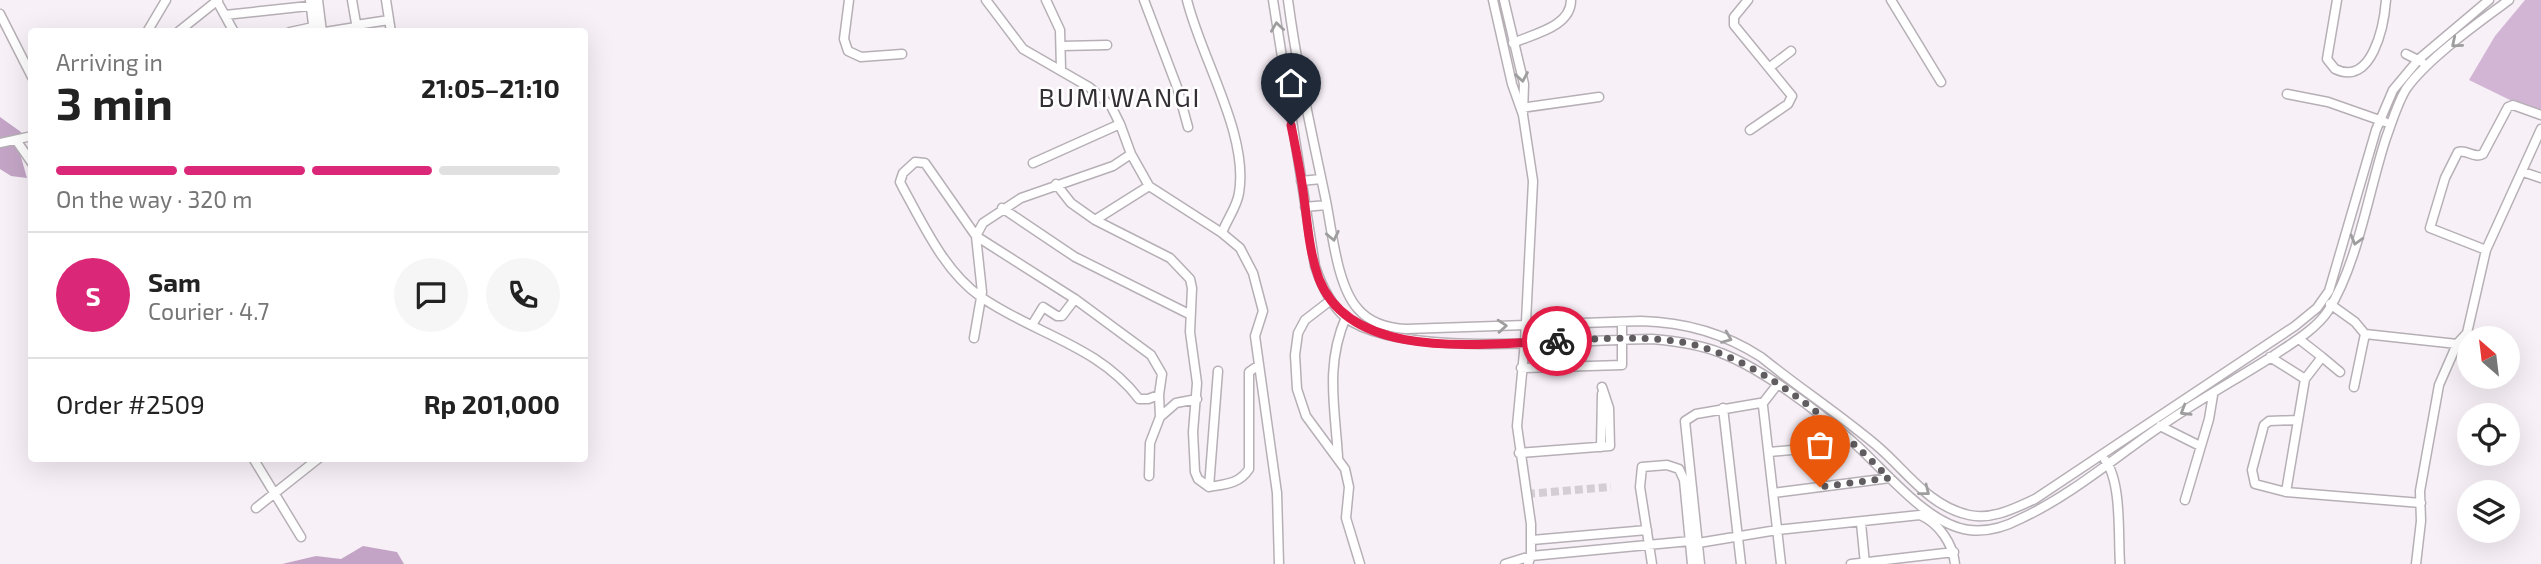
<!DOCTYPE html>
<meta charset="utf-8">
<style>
:root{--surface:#fff;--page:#f6f6f6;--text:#222;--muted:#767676;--line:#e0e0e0;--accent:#db2777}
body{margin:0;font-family:"Exo 2",sans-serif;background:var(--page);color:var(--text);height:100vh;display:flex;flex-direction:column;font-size:26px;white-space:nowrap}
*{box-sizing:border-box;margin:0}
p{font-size:23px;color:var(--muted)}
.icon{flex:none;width:38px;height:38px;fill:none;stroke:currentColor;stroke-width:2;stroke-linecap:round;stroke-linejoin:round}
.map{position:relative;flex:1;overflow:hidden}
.panel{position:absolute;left:28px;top:28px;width:560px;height:434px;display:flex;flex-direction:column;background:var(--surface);border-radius:7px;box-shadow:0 7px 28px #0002}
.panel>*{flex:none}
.needle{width:46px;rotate:332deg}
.fabs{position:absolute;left:2457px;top:326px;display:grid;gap:14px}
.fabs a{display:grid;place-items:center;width:63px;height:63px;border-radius:50%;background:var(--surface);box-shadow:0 7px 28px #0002;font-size:35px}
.pin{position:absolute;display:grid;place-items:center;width:60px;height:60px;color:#fff;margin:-72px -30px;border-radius:50% 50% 50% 0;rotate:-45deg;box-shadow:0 0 7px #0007}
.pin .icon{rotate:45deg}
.courier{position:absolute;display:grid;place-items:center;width:70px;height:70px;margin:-35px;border:5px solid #e11d48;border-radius:50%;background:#fff;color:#222;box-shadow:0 2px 9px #0007}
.head em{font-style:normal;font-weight:700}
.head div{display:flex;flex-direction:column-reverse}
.head{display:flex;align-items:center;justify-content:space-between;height:119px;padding:0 28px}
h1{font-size:46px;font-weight:700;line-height:52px}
.bar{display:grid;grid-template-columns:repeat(4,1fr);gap:10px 7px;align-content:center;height:84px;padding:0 28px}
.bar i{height:9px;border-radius:5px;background:var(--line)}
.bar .selected{background:var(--accent)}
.bar p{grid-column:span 4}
.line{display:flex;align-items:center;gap:18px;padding:0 28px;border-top:2px solid var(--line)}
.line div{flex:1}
.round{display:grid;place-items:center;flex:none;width:74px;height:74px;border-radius:37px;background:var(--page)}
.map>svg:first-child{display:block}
.green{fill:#d2b5d4}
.forest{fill:#c3a4c6}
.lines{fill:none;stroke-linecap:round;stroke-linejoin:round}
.minor-tunnel{stroke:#d4ced4;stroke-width:8;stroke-dasharray:8 4;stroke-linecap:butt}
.minor-casing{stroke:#b6b0b6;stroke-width:11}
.minor{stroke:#fff;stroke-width:8}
.oneway{stroke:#9f9e9f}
.done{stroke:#605c60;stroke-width:7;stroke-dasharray:0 12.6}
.route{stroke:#e11d48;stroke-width:9}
.labels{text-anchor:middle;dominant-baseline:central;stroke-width:5;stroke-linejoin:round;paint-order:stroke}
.quarter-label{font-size:26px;letter-spacing:2px;fill:#342f34;stroke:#fff}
</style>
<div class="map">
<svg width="2541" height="564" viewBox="0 0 2541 564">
<rect width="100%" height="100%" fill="#f7f0f7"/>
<path class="green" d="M 2525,0 L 2541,0 L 2541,110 L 2512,101 L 2469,80 L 2495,36 Z"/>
<path class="forest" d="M 0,117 L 21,132 L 21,157 L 27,178 L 11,176 L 0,169 Z
M 363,546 L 397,552 L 404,564 L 282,564 L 316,556 L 341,559 Z"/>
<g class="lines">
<path class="minor-tunnel" d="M 1527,494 L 1611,487"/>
<defs>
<path id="minor" d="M 310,0 L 314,32
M 318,0 L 322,32
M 352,0 L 357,29
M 386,0 L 391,32
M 849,0 L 844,39 L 848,51 L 861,57 L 902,54
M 986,0 L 1023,49 L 1089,87 L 1111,106 L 1120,124 L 1131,154 L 1149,186 L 1222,233 L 1240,248 L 1253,273 L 1263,311 L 1255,336 L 1277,493 L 1279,564
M 1046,0 L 1060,30 L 1061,69
M 1144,0 L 1177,87 L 1188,127
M 1187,0 C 1201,58 1249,135 1239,193 C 1237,207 1227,219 1222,233
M 1273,0 L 1315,266 C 1321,284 1330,304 1345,317 C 1398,360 1580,339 1652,339 C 1675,341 1699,344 1721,353 C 1763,369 1819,412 1853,442 C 1884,469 1927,525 1969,530 C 1986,532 2005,527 2020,519 C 2070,496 2113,459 2158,428 C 2195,402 2235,380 2273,356 C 2292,343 2315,330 2328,311 C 2358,263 2368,193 2386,138 C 2392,122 2397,104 2406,89 C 2427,59 2479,22 2509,0
M 1288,0 C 1297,68 1312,134 1326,201 C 1332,231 1337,286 1358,309 C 1370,323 1388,328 1406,329 L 1641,321 C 1684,322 1724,333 1761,357 C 1798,387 1839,414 1876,445 C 1906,470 1928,506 1969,515 C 1993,520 2015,508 2035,499 L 2295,326 L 2317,308 L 2329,291 L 2376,130 L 2393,90 L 2419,59 L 2489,0
M 1493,0 L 1512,84 L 1523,115 L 1533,181 L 1525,342 L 1517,426 L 1531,524 L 1531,556 L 1505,564
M 1504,0 L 1524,84 L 1523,113
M 1748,0 L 1734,17 L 1734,25 L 1792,96 L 1788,104 L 1750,130
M 1891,0 L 1941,82
M 2337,0 L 2327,59 L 2335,69 C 2372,87 2384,26 2386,0
M 217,1 L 234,32
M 0,14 L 32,77
M 225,15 L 318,5
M 356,25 L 389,20
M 147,32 L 166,0
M 178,32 L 218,0
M 290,32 L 313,27
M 325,32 L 356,27
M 1513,43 C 1533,34 1571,27 1571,0
M 1062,46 L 1107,45
M 2406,54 L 2422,62
M 1770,67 L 1791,51
M 2287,94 L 2328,102 L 2385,122
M 1521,108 L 1599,97
M 16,140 L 32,163
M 0,143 L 32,136
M 1033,163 L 1120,124
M 2523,172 L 2541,178
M 1301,181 L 1321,179
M 1056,184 L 1071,203 L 1095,220 L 1149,186
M 1305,207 L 1326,205
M 1002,208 L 1075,257 L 1189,314
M 1095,220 L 1170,258 L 1190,279 L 1192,288 L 1190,332 L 1197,383 L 1193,432 L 1195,472 L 1198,479 L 1209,487 C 1226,484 1239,484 1249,469 L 1249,372 L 1259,365
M 2486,250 L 2430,228 L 2445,178 L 2458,152 C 2467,149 2474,159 2483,154 L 2508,107 L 2513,105 L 2541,115
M 1331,300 L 1305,320 L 1298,333 L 1295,355 L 1297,389 L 1306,416 L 1345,469 L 1349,487 L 1346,518 L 1360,564
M 2330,304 L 2355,322 L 2365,334 L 2457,344
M 1032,325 L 1043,307 L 1057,316 L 1062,316 L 1075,299
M 974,338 L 982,292 L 976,236 L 983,223 L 1021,198 L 1113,166 L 1131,154
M 2270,357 L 2305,379 L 2322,357 L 2299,339
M 2322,357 L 2340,372
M 1521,368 L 1622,365 L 1622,322
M 2354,387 L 2365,334
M 1159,395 L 1148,399 L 1139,399 C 1098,345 1034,334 981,297 C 945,272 924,226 903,188 L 900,182 L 903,173 L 915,162 L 925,163 L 976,236 L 1075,299 L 1151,355 L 1162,374 L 1159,395 L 1160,417 L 1176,403 L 1197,399
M 1763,403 L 1777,385
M 1723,408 L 1741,564
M 2297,420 L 2269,421 L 2264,425 L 2252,470 L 2255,484 L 2286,492 L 2421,503
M 2160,426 L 2200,446
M 1601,447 L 1602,394
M 1769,452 L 1835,446
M 1519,453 L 1610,446 L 1609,408 L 1602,387
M 1338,457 C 1335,407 1325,365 1346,317
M 253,458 L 301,537
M 2105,460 C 2122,482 2118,536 2120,564
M 1149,476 L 1150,443 L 1160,417
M 1209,487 L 1218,371
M 2286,492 L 2305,379
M 1773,493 L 1890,478
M 2185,500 L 2209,419 L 2213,395
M 256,508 L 319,458
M 1861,523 L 1865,564
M 1532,540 L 1647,530
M 1698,543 L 1777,530 L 1920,515 C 1939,523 1953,544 1955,564
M 1528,564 L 1531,556 L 1690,541
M 1652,564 L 1640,487 L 1642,467 L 1667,465 L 1679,469 L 1684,480 L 1692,564
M 1700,564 L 1685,421 L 1696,414 L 1760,403 L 1763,406 L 1781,564
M 1851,564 L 1954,552
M 2416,564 L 2421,521 L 2420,491 L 2439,385 L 2457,344 L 2467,333 L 2486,250 L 2541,129"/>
</defs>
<use href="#minor" class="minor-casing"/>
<use href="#minor" class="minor"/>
</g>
<defs><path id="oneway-chevron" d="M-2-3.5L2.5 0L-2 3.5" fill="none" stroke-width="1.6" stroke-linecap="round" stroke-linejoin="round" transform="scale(1.75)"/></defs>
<g class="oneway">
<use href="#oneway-chevron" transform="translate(1277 27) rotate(-98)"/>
<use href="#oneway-chevron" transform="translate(2456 43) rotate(140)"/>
<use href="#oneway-chevron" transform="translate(1522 77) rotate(80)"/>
<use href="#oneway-chevron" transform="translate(1333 236) rotate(78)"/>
<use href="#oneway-chevron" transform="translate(2356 240) rotate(106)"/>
<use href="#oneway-chevron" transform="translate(1502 326) rotate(-4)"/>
<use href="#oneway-chevron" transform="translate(1727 338) rotate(22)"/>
<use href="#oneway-chevron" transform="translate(2185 411) rotate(149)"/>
<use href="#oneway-chevron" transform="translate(1925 491) rotate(38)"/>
</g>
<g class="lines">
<path class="done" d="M 1557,341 C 1596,339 1636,336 1675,341 C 1756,353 1833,422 1889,478 L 1820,487"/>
<path class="route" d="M 1291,125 C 1295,145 1299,164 1302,184 C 1307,215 1308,249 1319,279 C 1352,363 1484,343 1557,341"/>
</g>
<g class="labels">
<g class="quarter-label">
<text x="1120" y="96">BUMIWANGI</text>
</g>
</g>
</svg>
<div class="fabs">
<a><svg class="needle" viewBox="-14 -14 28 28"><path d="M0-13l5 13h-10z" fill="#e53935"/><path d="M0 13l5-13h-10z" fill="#767676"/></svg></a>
<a><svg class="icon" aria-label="locate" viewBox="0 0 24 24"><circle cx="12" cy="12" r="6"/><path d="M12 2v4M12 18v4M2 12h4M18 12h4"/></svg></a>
<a><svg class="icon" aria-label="layers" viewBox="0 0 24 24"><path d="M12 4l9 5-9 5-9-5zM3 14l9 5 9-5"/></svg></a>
</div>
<div class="pin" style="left:1820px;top:487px;background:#ea580c"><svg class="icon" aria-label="bag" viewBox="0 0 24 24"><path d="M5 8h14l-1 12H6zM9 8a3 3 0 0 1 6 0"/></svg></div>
<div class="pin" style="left:1291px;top:125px;background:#1f2937"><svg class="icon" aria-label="home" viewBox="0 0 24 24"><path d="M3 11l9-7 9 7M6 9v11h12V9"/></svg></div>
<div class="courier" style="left:1557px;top:341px"><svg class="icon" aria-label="bike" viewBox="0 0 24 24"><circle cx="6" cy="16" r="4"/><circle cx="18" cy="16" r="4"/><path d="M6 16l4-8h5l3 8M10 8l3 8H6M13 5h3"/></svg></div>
<section class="panel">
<div class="head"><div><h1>3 min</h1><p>Arriving in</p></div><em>21:05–21:10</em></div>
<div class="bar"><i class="selected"></i><i class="selected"></i><i class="selected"></i><i></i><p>On the way · 320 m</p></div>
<div class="line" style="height:126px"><b class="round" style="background:var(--accent);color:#fff">S</b><div><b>Sam</b><p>Courier · 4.7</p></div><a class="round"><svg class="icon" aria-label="chat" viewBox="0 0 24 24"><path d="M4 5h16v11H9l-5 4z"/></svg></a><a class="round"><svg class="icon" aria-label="phone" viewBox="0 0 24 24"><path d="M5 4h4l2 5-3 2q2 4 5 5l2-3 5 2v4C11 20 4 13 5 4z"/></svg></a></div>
<div class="line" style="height:91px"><div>Order #2509</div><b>Rp 201,000</b></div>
</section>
</div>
